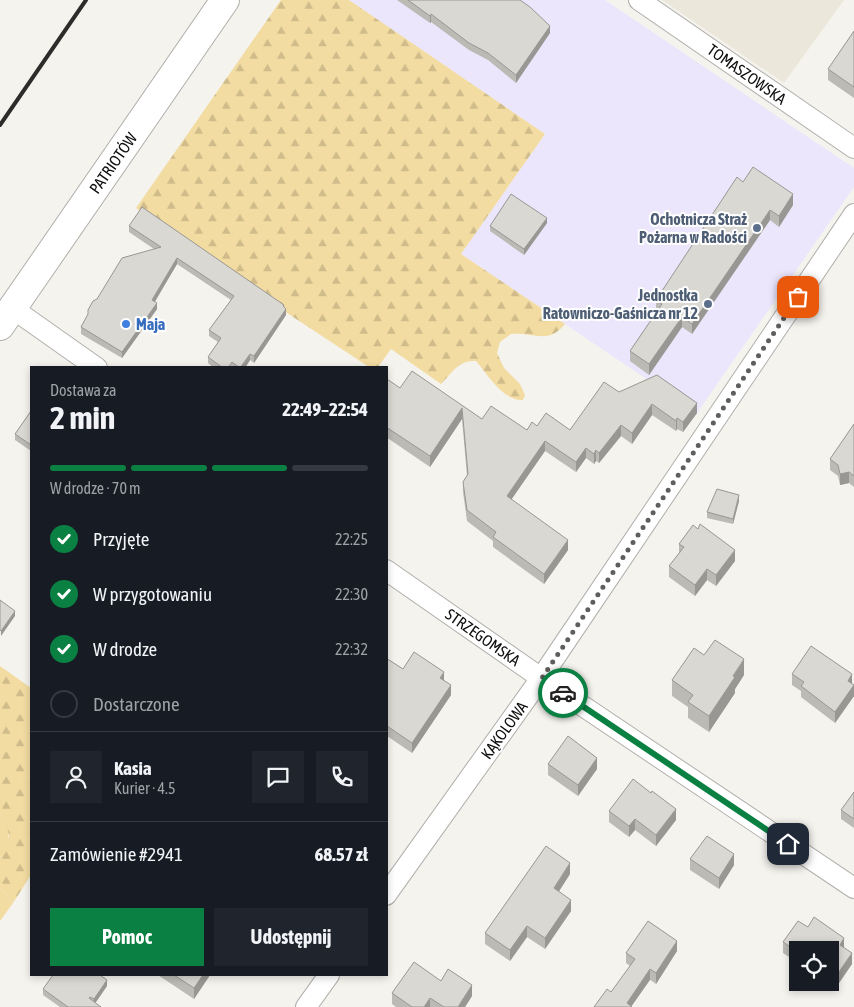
<!DOCTYPE html>
<html lang="pl">
<meta charset="utf-8">
<style>
:root{--surface:#171b24;--page:#20242c;--text:#f1f3f6;--muted:#9ea1a6;--line:#363941;--accent:#0b8043}
body{margin:0;font-family:"Asap Condensed",sans-serif;background:var(--page);color:var(--text);height:100vh;display:flex;flex-direction:column;font-size:19px;white-space:nowrap}
*{box-sizing:border-box;margin:0}
p{font-size:16px;color:var(--muted)}
.icon{flex:none;width:28px;height:28px;fill:none;stroke:currentColor;stroke-width:2;stroke-linecap:round;stroke-linejoin:round}
.map{position:relative;flex:1;overflow:hidden}
.sheet{position:absolute;left:30px;top:366px;width:358px;height:610px;display:flex;flex-direction:column;background:var(--surface);border-radius:0px;box-shadow:0 2px 8px #0003}
.sheet>*{flex:none}
.fabs{position:absolute;left:789px;top:941px;display:grid;gap:10px}
.fabs a{display:grid;place-items:center;width:50px;height:50px;border-radius:0px;background:var(--surface);box-shadow:0 2px 8px #0003;font-size:25px}
.pin{position:absolute;display:grid;place-items:center;width:42px;height:42px;color:#fff;margin:-21px;border-radius:10px;box-shadow:0 2px 8px #0006}
.courier{position:absolute;display:grid;place-items:center;width:50px;height:50px;margin:-25px;border:4px solid #0b8043;border-radius:50%;background:#fff;color:#222;box-shadow:0 1px 6px #0007}
.summary em{font-style:normal;font-weight:700}
.summary div{display:flex;flex-direction:column-reverse}
.summary{display:flex;align-items:center;justify-content:space-between;height:85px;padding:0 20px}
h1{font-size:32px;font-weight:700;line-height:38px}
.bar{display:grid;grid-template-columns:repeat(4,1fr);gap:8px 5px;align-content:center;height:60px;padding:0 20px}
.bar i{height:6px;border-radius:4px;background:var(--line)}
.bar .on{background:var(--accent)}
.bar p{grid-column:span 4}
.line{display:flex;align-items:center;gap:12px;padding:0 20px;border-top:1px solid var(--line)}
.line div{flex:1}
.round{display:grid;place-items:center;flex:none;width:52px;height:52px;border-radius:0px;background:var(--page)}
ol{padding:0 20px;list-style:none}
li{display:flex;align-items:center;gap:15px;height:55px}
li p{margin-inline-start:auto}
li .icon{padding:5px;border-radius:50%;background:var(--accent);color:#fff;stroke-width:4}
li:last-child{color:var(--muted)}
li i{width:28px;height:28px;border:2px solid var(--line);border-radius:50%}
.button{display:flex;gap:10px;margin-top:auto;padding:10px 20px}
.button a{flex:1;height:58px;border-radius:0px;background:var(--accent);color:#fff;font-size:20px;font-weight:700;line-height:58px;text-align:center}
.button a+a{background:var(--page);color:var(--text)}
.map>svg:first-child{display:block}
.commercial{fill:#ebe6fc}
.built{fill:#ece7db}
.grass{fill:#f3dca2}
.forest{fill:url(#forest-firs)}
.lines{fill:none;stroke-linecap:round;stroke-linejoin:round}
.minor-casing{stroke:#b1afab;stroke-width:22}
.secondary-casing{stroke:#b1afab;stroke-width:30}
.minor{stroke:#fff;stroke-width:20}
.secondary{stroke:#fff;stroke-width:28}
.rail{stroke:#2d2c2a;stroke-width:4}
.wall{fill:#bbbab5}
.shaded-wall{fill:#999794}
.building{fill:#dad8d3;stroke:#999794}
.done{stroke:#605e5c;stroke-width:5;stroke-dasharray:0 9}
.route{stroke:#0b8043;stroke-width:6}
.service-dot{fill:#5c6f8a;stroke:#fff;stroke-width:2}
.shop-dot{fill:#3f7fe0;stroke:#fff;stroke-width:2}
.labels{text-anchor:middle;dominant-baseline:central;stroke-width:4;stroke-linejoin:round;paint-order:stroke}
.street-label{font-size:16px;fill:#0f0e0d;stroke:#fff}
.service-label{font-size:16px;font-weight:bold;fill:#4e5e75;stroke:#fff;text-anchor:end}
.shop-label{font-size:16px;font-weight:bold;fill:#366cbe;stroke:#fff;text-anchor:start}
</style>
<div class="map">
<svg width="854" height="1007" viewBox="0 0 854 1007">
<defs>
<pattern id="forest-firs" width="22" height="20" patternUnits="userSpaceOnUse" patternTransform="scale(1.25)"><rect width="22" height="20" fill="#f3dca2"/><path d="M5 1l3.5 6h-7zM16 11l3.5 6h-7z" fill="#cfbc8a"/></pattern>
</defs>
<rect width="100%" height="100%" fill="#f5f3ee"/>
<path class="commercial" d="M 349,0 L 605,0 L 854,168 L 854,187 L 697,413 L 461,254 L 545,134 Z"/>
<path class="built" d="M 662,0 L 844,0 L 784,83 Z"/>
<path class="grass" d="M 0,813 C 15,826 8,843 0,858 Z
M 0,888 L 13,903 L 0,921 Z"/>
<path class="forest" d="M 281,0 L 349,0 L 545,134 L 461,254 L 565,324 C 548,345 534,332 511,334 L 500,342 L 497,353 L 504,368 L 520,384 L 525,395 L 523,400 C 504,402 487,374 476,361 C 458,360 453,372 441,384 L 391,349 L 378,367 L 369,367 L 284,311 L 136,208 Z
M 0,666 L 31,688 L 31,875 L 13,903 L 0,888 L 0,858 L 9,836 L 7,825 L 4,817 L 0,813 Z"/>
<g class="lines">
<defs>
<path id="minor" d="M 639,0 L 854,148
M 12,308 L 97,368
M 386,570 L 541,678 L 854,888
M 386,895 L 541,678 L 854,214
M 306,1007 L 329,975"/>
<path id="secondary" d="M 0,326 L 225,0"/>
</defs>
<use href="#minor" class="minor-casing"/>
<use href="#secondary" class="secondary-casing"/>
<use href="#minor" class="minor"/>
<use href="#secondary" class="secondary"/>
<path class="rail" d="M 0,125 L 86,0"/>
</g>
<path class="wall" d="M 397,0 L 520,0 L 550,33 L 516,83 L 488,60 L 469,50 L 431,22 L 430,23 Z
M 854,31 L 854,98 L 828,80 L 828,69 Z
M 743,182 L 793,205 L 779,227 L 770,220 L 692,334 L 682,327 L 649,375 L 630,361 L 630,351 L 657,311 L 656,310 L 656,300 Z
M 547,223 L 524,255 L 490,231 L 490,226 Z
M 129,226 L 284,307 L 286,315 L 254,363 L 250,360 L 245,368 L 214,368 L 208,363 L 208,357 L 218,342 L 209,336 L 209,330 L 231,300 L 177,264 L 155,302 L 157,309 L 122,358 L 81,334 L 81,327 L 88,315 L 88,310 L 97,299 L 154,249 L 129,232 Z
M 386,381 L 400,388 L 482,419 L 527,430 L 537,426 L 570,430 L 619,392 L 697,413 L 683,432 L 677,429 L 676,431 L 652,415 L 632,444 L 621,436 L 599,463 L 596,461 L 594,464 L 586,458 L 576,472 L 545,451 L 511,499 L 568,550 L 544,584 L 493,547 L 493,541 L 467,521 L 463,492 L 463,482 L 467,476 L 462,419 L 430,467 L 386,437 Z
M 31,411 L 31,451 L 15,440 L 15,434 Z
M 854,424 L 854,487 L 849,483 L 840,485 L 838,476 L 830,470 L 830,459 Z
M 739,501 L 733,524 L 707,518 L 707,512 Z
M 679,544 L 735,561 L 716,586 L 707,580 L 695,596 L 669,577 L 669,566 L 679,553 Z
M 704,655 L 744,675 L 735,689 L 735,693 L 709,732 L 688,718 L 688,707 L 672,696 L 672,680 Z
M 386,658 L 403,669 L 444,680 L 451,695 L 412,753 L 387,736 L 386,738 Z
M 792,674 L 852,684 L 854,696 L 835,723 L 801,697 L 801,691 L 792,685 Z
M 548,764 L 597,769 L 578,796 L 548,775 Z
M 854,792 L 854,828 L 841,819 L 841,810 Z
M 651,793 L 676,820 L 656,846 L 635,830 L 629,837 L 609,822 L 609,811 Z
M 690,859 L 734,865 L 719,889 L 690,870 Z
M 570,874 L 559,891 L 571,911 L 545,949 L 527,937 L 510,961 L 485,944 L 485,933 Z
M 808,927 L 844,948 L 852,964 L 839,983 L 830,977 L 830,950 L 798,950 L 798,963 L 783,953 L 783,942 Z
M 677,951 L 656,984 L 626,963 L 626,953 Z
M 158,975 L 210,975 L 194,999 Z
M 441,981 L 472,996 L 465,1007 L 396,1007 L 392,1004 L 392,993 Z
M 107,986 L 95,1003 L 101,1007 L 60,1007 L 43,995 L 43,989 Z"/>
<path class="shaded-wall" d="M 431,14 L 431,22 L 430,23 L 430,16 Z
M 550,26 L 550,33 L 516,83 L 516,75 Z
M 793,194 L 793,205 L 779,227 L 779,216 Z
M 770,210 L 770,220 L 692,334 L 692,324 Z
M 547,218 L 547,223 L 524,255 L 524,249 Z
M 177,258 L 177,264 L 152,306 L 152,300 Z
M 157,303 L 157,309 L 122,358 L 122,352 Z
M 286,309 L 286,315 L 254,363 L 254,356 Z
M 682,317 L 682,327 L 649,375 L 649,364 Z
M 250,354 L 250,360 L 245,368 L 240,368 Z
M 697,403 L 697,413 L 683,432 L 683,422 Z
M 652,404 L 652,415 L 632,444 L 632,433 Z
M 462,408 L 462,419 L 430,467 L 430,456 Z
M 677,418 L 677,429 L 676,431 L 676,421 Z
M 621,425 L 621,436 L 599,463 L 599,453 Z
M 545,441 L 545,451 L 507,506 L 507,496 Z
M 586,448 L 586,458 L 576,472 L 576,462 Z
M 596,450 L 596,461 L 594,464 L 594,454 Z
M 849,472 L 849,483 L 840,485 L 840,474 Z
M 739,495 L 739,501 L 733,524 L 733,519 Z
M 568,540 L 568,550 L 544,584 L 544,574 Z
M 735,550 L 735,561 L 716,586 L 716,575 Z
M 707,569 L 707,580 L 695,596 L 695,585 Z
M 15,611 L 15,616 L 1,636 L 1,631 Z
M 744,659 L 744,675 L 735,689 L 735,693 L 709,732 L 709,716 Z
M 444,672 L 444,682 L 440,678 Z
M 852,674 L 852,685 L 848,681 Z
M 451,685 L 451,695 L 412,753 L 412,743 Z
M 854,685 L 854,696 L 835,723 L 835,712 Z
M 387,726 L 387,736 L 386,738 L 386,727 Z
M 597,758 L 597,769 L 578,796 L 578,785 Z
M 676,809 L 676,820 L 656,846 L 656,835 Z
M 635,819 L 635,830 L 629,837 L 629,826 Z
M 734,854 L 734,865 L 719,889 L 719,878 Z
M 570,863 L 570,874 L 554,899 L 554,888 Z
M 571,900 L 571,911 L 545,949 L 545,938 Z
M 527,926 L 527,937 L 510,961 L 510,950 Z
M 844,938 L 844,949 L 840,945 Z
M 677,941 L 677,951 L 656,984 L 656,973 Z
M 852,953 L 852,964 L 839,983 L 839,972 Z
M 650,969 L 650,980 L 631,1007 L 627,1003 Z
M 203,975 L 210,975 L 194,999 L 194,988 Z
M 107,980 L 107,986 L 94,1005 L 94,999 Z
M 472,985 L 472,996 L 465,1007 L 458,1007 Z
M 430,998 L 430,1007 L 424,1007 Z"/>
<path class="building" d="M 408,0 L 520,0 L 530,7 L 550,26 L 516,75 L 488,53 L 469,43 L 431,14 L 430,16 Z
M 854,31 L 854,87 L 828,69 Z
M 753,167 L 793,194 L 779,216 L 770,210 L 692,324 L 682,317 L 649,364 L 630,351 L 662,304 L 656,300 L 737,177 L 743,182 Z
M 511,194 L 547,218 L 524,249 L 490,226 Z
M 142,207 L 284,305 L 283,306 L 286,309 L 254,356 L 250,354 L 240,368 L 232,362 L 228,368 L 223,368 L 208,357 L 221,338 L 209,330 L 234,296 L 177,258 L 152,300 L 157,303 L 122,352 L 81,327 L 88,314 L 88,310 L 93,301 L 97,299 L 122,258 L 161,247 L 129,226 Z
M 412,371 L 482,419 L 491,406 L 527,430 L 532,422 L 537,426 L 546,413 L 570,430 L 604,382 L 619,392 L 657,375 L 697,403 L 683,422 L 677,418 L 676,421 L 652,404 L 632,433 L 621,425 L 599,453 L 596,450 L 594,454 L 586,448 L 576,462 L 545,441 L 507,496 L 568,540 L 544,574 L 493,537 L 496,532 L 467,510 L 463,482 L 468,474 L 462,408 L 430,456 L 386,427 L 386,381 L 387,379 L 400,388 Z
M 31,411 L 31,445 L 15,434 Z
M 854,424 L 854,476 L 849,472 L 840,474 L 838,465 L 830,459 Z
M 717,489 L 739,495 L 733,519 L 707,512 Z
M 700,524 L 735,550 L 716,575 L 707,569 L 695,585 L 669,566 L 684,547 L 679,544 L 693,525 L 698,529 Z
M 0,600 L 15,611 L 1,631 L 0,630 Z
M 715,640 L 744,659 L 733,676 L 735,677 L 709,716 L 688,702 L 693,695 L 672,680 L 694,648 L 704,655 Z
M 811,646 L 852,674 L 848,681 L 854,685 L 835,712 L 801,686 L 804,682 L 792,674 Z
M 414,652 L 444,672 L 440,678 L 451,685 L 412,743 L 387,726 L 386,727 L 386,658 L 403,669 Z
M 568,736 L 597,758 L 578,785 L 548,764 Z
M 633,779 L 651,793 L 652,791 L 676,809 L 656,835 L 635,819 L 629,826 L 609,811 Z
M 854,792 L 854,819 L 841,810 Z
M 707,836 L 734,854 L 719,878 L 690,859 Z
M 546,846 L 570,863 L 554,888 L 571,900 L 545,938 L 527,926 L 510,950 L 485,933 Z
M 814,917 L 844,938 L 840,945 L 852,953 L 839,972 L 830,966 L 830,950 L 807,950 L 804,948 L 803,950 L 798,950 L 798,952 L 783,942 L 798,921 L 808,927 Z
M 648,921 L 677,941 L 656,973 L 650,969 L 627,1003 L 632,1007 L 594,1007 L 607,989 L 611,992 L 635,959 L 626,953 Z
M 414,962 L 441,981 L 448,969 L 472,985 L 458,1007 L 444,1007 L 430,998 L 424,1007 L 412,1007 L 392,993 Z
M 53,975 L 100,975 L 107,980 L 94,999 L 90,997 L 89,998 L 101,1007 L 68,1007 L 43,989 Z
M 174,975 L 203,975 L 194,988 Z"/>
<g class="lines">
<path class="done" d="M 563,693 L 542,678 L 798,297"/>
<path class="route" d="M 563,693 L 788,844"/>
</g>
<g class="service-dot">
<circle cx="757" cy="228" r="5"/>
<circle cx="708" cy="304" r="5"/>
</g>
<circle class="shop-dot" cx="126" cy="324" r="5"/>
<g class="labels">
<g class="street-label">
<text transform="translate(747 74) rotate(35)">TOMASZOWSKA</text>
<text transform="translate(113 163) rotate(-55)">PATRIOTÓW</text>
<text transform="translate(483 637) rotate(35)">STRZEGOMSKA</text>
<text transform="translate(504 730) rotate(-54)">KĄKOLOWA</text>
</g>
<g class="service-label">
<text x="747" y="219">Ochotnicza Straż<tspan x="747" dy="18">Pożarna w Radości</tspan></text>
<text x="698" y="295">Jednostka<tspan x="698" dy="18">Ratowniczo-Gaśnicza nr 12</tspan></text>
</g>
<g class="shop-label">
<text x="136" y="324">Maja</text>
</g>
</g>
</svg>
<div class="fabs">
<a><svg class="icon" aria-label="locate" viewBox="0 0 24 24"><circle cx="12" cy="12" r="6"/><path d="M12 2v4M12 18v4M2 12h4M18 12h4"/></svg></a>
</div>
<div class="pin" style="left:798px;top:297px;background:#ea580c"><svg class="icon" aria-label="bag" viewBox="0 0 24 24"><path d="M5 8h14l-1 12H6zM9 8a3 3 0 0 1 6 0"/></svg></div>
<div class="pin" style="left:788px;top:844px;background:#1f2937"><svg class="icon" aria-label="home" viewBox="0 0 24 24"><path d="M3 11l9-7 9 7M6 9v11h12V9"/></svg></div>
<div class="courier" style="left:563px;top:693px"><svg class="icon" aria-label="car" viewBox="0 0 24 24"><path d="M5 17H2v-5l4-1 3-4h7l3 4 3 1v5h-3M9 17h6M6 11h13"/><circle cx="7" cy="17" r="2"/><circle cx="17" cy="17" r="2"/></svg></div>
<section class="sheet">
<div class="summary"><div><h1>2 min</h1><p>Dostawa za</p></div><em>22:49–22:54</em></div>
<div class="bar"><i class="on"></i><i class="on"></i><i class="on"></i><i></i><p>W drodze · 70 m</p></div>
<ol>
<li><svg class="icon" aria-label="check" viewBox="0 0 24 24"><path d="M5 12l5 5 9-10"/></svg>Przyjęte<p>22:25</p></li>
<li><svg class="icon" aria-label="check" viewBox="0 0 24 24"><path d="M5 12l5 5 9-10"/></svg>W przygotowaniu<p>22:30</p></li>
<li><svg class="icon" aria-label="check" viewBox="0 0 24 24"><path d="M5 12l5 5 9-10"/></svg>W drodze<p>22:32</p></li>
<li><i></i>Dostarczone</li>
</ol>
<div class="line" style="height:90px"><a class="round"><svg class="icon" aria-label="person" viewBox="0 0 24 24"><circle cx="12" cy="8" r="4"/><path d="M4 21q1-7 8-7t8 7"/></svg></a><div><b>Kasia</b><p>Kurier · 4.5</p></div><a class="round"><svg class="icon" aria-label="chat" viewBox="0 0 24 24"><path d="M4 5h16v11H9l-5 4z"/></svg></a><a class="round"><svg class="icon" aria-label="phone" viewBox="0 0 24 24"><path d="M5 4h4l2 5-3 2q2 4 5 5l2-3 5 2v4C11 20 4 13 5 4z"/></svg></a></div>
<div class="line" style="height:65px"><div>Zamówienie #2941</div><b>68.57 zł</b></div>
<div class="button"><a>Pomoc</a><a>Udostępnij</a></div>
</section>
</div>
